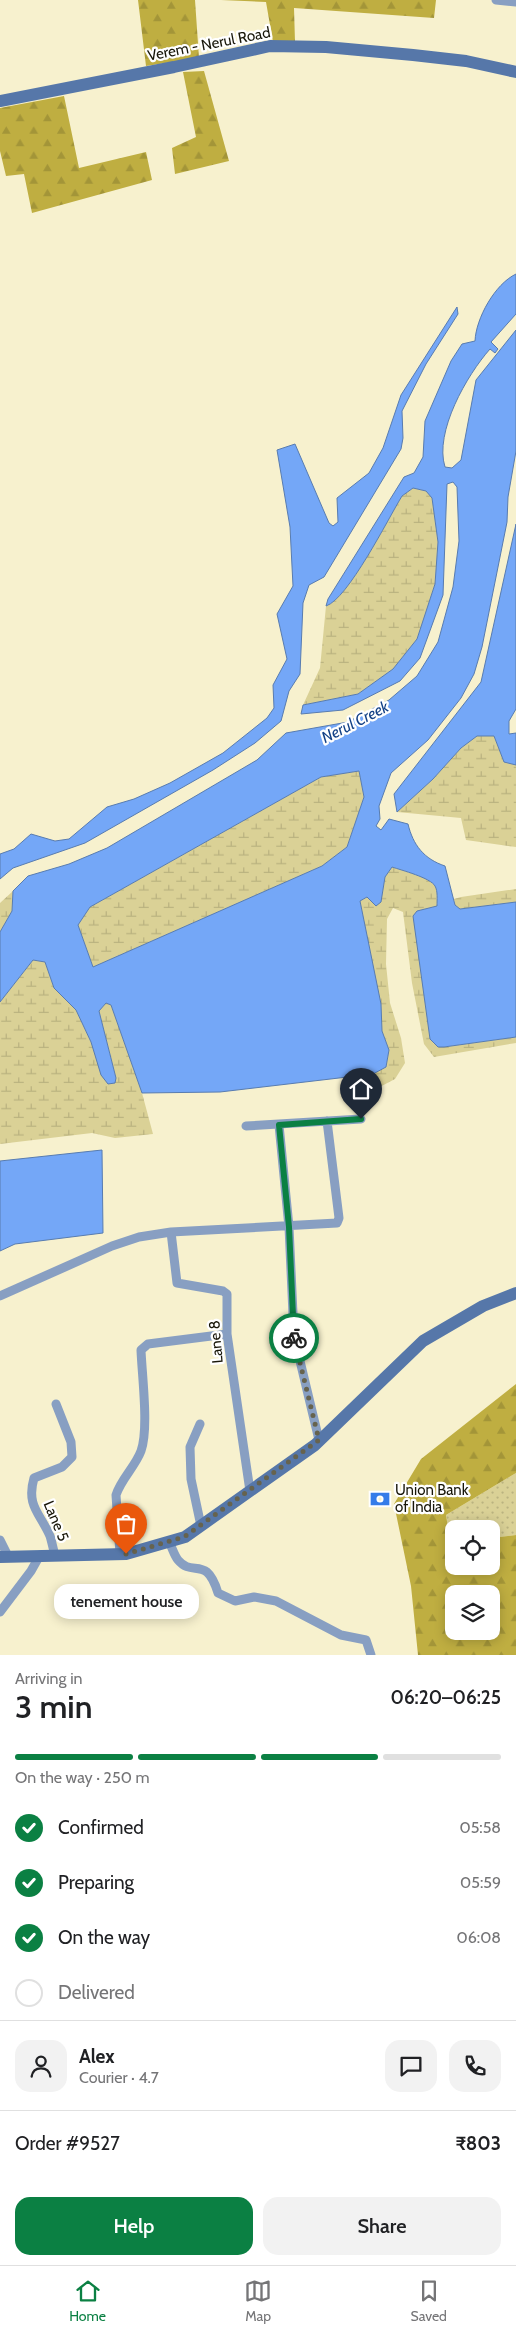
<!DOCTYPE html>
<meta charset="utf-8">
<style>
:root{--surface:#fff;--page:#f2f2f2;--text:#202124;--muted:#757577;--line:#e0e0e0;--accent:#0b8043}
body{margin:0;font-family:Cabin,sans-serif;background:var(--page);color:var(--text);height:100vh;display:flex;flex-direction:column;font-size:19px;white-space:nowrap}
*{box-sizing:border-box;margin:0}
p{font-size:16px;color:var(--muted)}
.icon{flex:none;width:28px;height:28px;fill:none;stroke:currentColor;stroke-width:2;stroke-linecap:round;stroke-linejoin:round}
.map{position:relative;height:1655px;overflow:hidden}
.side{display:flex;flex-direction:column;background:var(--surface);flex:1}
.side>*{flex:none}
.controls{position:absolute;left:445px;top:1520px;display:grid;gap:10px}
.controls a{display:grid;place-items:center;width:55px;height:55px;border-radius:10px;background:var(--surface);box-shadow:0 2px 12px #0003;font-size:25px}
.pin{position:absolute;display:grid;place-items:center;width:42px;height:42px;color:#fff;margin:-51px -21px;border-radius:50% 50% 50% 0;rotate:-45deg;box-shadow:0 0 5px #0007}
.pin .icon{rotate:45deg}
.courier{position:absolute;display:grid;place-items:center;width:50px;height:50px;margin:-25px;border:4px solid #0b8043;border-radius:50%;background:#fff;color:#222;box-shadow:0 1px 6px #0007}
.bubble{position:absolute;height:35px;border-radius:15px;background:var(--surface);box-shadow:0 2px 12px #0003;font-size:16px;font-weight:600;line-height:35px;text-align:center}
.headline em{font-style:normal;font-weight:600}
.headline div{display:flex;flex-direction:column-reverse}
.headline{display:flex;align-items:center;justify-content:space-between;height:85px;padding:0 15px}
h1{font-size:32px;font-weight:600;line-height:38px}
.bar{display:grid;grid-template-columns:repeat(4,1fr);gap:8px 5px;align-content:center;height:60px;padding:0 15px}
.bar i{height:6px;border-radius:4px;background:var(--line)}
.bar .selected{background:var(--accent)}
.bar p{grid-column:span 4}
.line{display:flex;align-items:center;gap:12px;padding:0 15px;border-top:1px solid var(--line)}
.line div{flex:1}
.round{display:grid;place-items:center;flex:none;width:52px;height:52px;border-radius:15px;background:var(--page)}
ol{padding:0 15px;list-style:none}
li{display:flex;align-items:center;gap:15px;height:55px}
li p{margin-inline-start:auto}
li .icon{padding:5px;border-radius:50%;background:var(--accent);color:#fff;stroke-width:4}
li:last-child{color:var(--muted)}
li i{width:28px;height:28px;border:2px solid var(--line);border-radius:50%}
.action{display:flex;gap:10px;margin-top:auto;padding:10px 15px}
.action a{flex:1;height:58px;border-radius:15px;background:var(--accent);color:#fff;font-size:20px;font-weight:600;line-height:58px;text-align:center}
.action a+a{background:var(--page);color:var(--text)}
.dock{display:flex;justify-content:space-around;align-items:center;height:70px;border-top:1px solid var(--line);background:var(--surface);font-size:14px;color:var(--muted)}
.dock a{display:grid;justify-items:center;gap:2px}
.dock .selected{color:var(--accent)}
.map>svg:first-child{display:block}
.grass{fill:url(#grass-dots)}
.forest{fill:url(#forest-firs);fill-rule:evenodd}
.wetland{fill:url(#wetland-marsh)}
.water{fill:#74a7f7;stroke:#587cb0;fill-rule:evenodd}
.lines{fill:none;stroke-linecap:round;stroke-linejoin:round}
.minor{stroke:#889fc2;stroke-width:9}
.secondary{stroke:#5677a9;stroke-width:12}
.done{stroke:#66634e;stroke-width:5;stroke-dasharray:0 9}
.route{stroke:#0b8043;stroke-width:6}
.labels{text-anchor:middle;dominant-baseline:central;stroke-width:4.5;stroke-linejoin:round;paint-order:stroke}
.street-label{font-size:15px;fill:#181609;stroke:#fff}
.poi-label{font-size:15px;fill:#181609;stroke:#fff;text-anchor:start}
.water-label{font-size:16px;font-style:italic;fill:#134186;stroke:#fff}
</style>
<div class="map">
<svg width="516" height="1655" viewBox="0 0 516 1655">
<defs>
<pattern id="grass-dots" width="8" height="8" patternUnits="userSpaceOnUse" patternTransform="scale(1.25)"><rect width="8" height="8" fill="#dad196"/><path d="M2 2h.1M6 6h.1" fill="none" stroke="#bab380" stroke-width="1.8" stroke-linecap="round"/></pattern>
<pattern id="forest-firs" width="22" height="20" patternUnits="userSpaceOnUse" patternTransform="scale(1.25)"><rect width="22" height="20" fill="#bfae41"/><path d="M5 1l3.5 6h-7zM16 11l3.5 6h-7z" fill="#a39538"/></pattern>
<pattern id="wetland-marsh" width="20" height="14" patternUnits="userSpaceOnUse" patternTransform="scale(1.25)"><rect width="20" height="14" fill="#dad196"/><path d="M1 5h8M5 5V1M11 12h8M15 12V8" fill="none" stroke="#bab380"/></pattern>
</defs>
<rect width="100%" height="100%" fill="#f7f1ce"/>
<path class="grass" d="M 516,1473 L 516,1535 L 491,1538 L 491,1529 L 454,1529 L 454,1540 L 450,1540 L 446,1515 Z"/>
<path class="forest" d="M 138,0 L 195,0 L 199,58 L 146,66 Z
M 221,0 L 436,0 L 434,18 L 294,8 L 295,42 L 273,42 L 266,2 Z
M 204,71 L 229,161 L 175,174 L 172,148 L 196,137 L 183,72 Z
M 64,96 L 79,168 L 146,152 L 152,180 L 32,213 L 24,174 L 6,176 L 0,151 L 0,108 Z
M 516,1384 L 516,1473 L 446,1515 L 450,1540 L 454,1540 L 454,1566 L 491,1566 L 491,1538 L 516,1535 L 516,1655 L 418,1655 L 411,1586 L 394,1504 L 421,1459 ZM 454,1594 L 491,1594 L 491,1631 L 454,1631 Z"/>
<path class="wetland" d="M 413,488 L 426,491 L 432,497 L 438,542 L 435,584 L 417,639 L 393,669 L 358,694 L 303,705 L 320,668 L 326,606 C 348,599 388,519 402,496 Z
M 477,736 L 494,736 L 504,762 L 516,765 L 516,847 L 466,840 L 461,818 L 397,812 L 433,779 L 461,748 Z
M 359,771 L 364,797 L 347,847 L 322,866 L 93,967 L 78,925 L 90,907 L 321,777 Z
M 392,867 C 401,870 431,878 435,886 C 438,891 437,900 437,906 L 417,911 L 433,1043 L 444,1047 L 516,1037 L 516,1043 L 434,1057 L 424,1044 L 412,983 L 403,912 L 393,908 L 387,919 L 386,964 L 390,1003 L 401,1038 L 405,1063 L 395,1079 L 374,1090 L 373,1074 L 386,1067 L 389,1050 L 382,1031 L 380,1004 L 360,901 L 368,897 L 382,895 L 385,877 Z
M 516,889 L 516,902 L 460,909 L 455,905 L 454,899 L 461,897 Z
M 13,891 L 12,911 L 0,932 L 0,903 Z
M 33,960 L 45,962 L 54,988 L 76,1010 L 91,1042 L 116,1078 L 99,1011 L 106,1003 L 111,1005 L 142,1093 L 153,1134 L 115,1138 L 92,1133 L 0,1144 L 0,1002 Z"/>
<path class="water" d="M 516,274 L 516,314 L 491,342 L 498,349 L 495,353 L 490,349 C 467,375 434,432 445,467 L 452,468 L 461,460 L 476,380 L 516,330 L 516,451 L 508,497 L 507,522 L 482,647 L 474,674 L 461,698 L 428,740 L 391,773 L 379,806 L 380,819 L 376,826 L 381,830 L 389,819 L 408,824 C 413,845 424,859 445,866 L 455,905 L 460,909 L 516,902 L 516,1037 L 444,1047 L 438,1047 L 430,1039 L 413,916 L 417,911 L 437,906 C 437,900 438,891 435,886 C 431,878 401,870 392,867 L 385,877 L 381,902 L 376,906 L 367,897 L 360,901 L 381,1004 L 382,1031 L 389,1050 L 386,1067 L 373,1074 L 220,1092 L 142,1093 L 111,1005 L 106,1003 L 99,1011 L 116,1078 L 115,1083 L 108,1084 L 101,1075 L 91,1042 L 76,1010 L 54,988 L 45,962 L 33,960 L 0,1002 L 0,932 L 12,911 L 13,891 L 28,876 L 69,864 L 107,848 L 257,760 L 286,733 L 348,722 L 389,700 L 417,676 L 438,642 L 453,587 L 459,541 L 457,487 L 453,482 L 447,484 L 443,595 L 420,658 L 400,681 L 343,710 L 301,714 L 303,705 L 358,694 L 393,669 L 417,639 L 435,584 L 438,542 L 432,498 L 426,491 L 413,488 L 402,496 C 388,519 348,599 326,606 L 328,599 L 404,477 L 414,473 L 423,457 L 425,421 L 451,361 L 462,344 L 475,341 C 476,318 495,284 516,274 ZM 359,771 L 364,797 L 347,847 L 322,866 L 93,967 L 78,925 L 90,907 L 321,777 Z
M 457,307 L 458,314 L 426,364 L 402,411 L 403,438 L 401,449 L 324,577 L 309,585 L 303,603 L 300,674 L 289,691 L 281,721 L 255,743 L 213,770 L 85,843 L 13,868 L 0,879 L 0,854 L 14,849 L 31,834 L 55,841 L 69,839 L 107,807 L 134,799 L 170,783 L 223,753 L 267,718 L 274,708 L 273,685 L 287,659 L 277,614 L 293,586 L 290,527 L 277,450 L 295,444 L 329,523 L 333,526 L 338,522 L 337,498 L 369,473 L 383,448 L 401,395 Z
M 516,524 L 516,709 L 509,721 L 509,734 L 516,733 L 516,765 L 504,762 L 494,736 L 477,736 L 461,748 L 433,779 L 397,812 L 394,794 L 481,682 Z
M 102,1150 L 103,1233 L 15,1244 L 0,1251 L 0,1161 Z"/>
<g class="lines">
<path class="minor" d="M 496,0 L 516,2
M 279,1125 L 289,1227 L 294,1336 L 319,1440
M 246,1126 L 361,1119
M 171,1232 L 177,1283 L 223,1291 L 227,1294 L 227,1334 L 250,1491
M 0,1296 L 112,1246 L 139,1237 L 171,1232 L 337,1223 L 339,1218 L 327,1121
M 200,1424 L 190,1447 L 191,1479 L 201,1526
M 0,1540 L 8,1556
M 169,1542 C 172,1547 174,1555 178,1560 C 193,1578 206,1554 218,1593 L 235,1601 L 254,1597 L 276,1601 L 341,1635 L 366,1640 L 371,1655
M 120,1554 L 116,1495 C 121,1479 135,1467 141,1451 C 149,1429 142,1376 141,1350 L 148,1344 L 227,1334
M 55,1555 C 53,1549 52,1542 50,1536 C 40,1513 26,1506 34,1478 L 62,1467 L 72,1457 L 71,1442 L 56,1404
M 0,1612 L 31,1571 L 40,1555"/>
<path class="secondary" d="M 0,101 L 174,67 L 270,46 L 326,47 L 413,55 L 466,61 L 516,72
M 0,1557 L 126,1554 L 185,1537 L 315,1445 L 423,1341 L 483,1306 L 516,1293"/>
</g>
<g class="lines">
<path class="done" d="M 126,1554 L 184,1537 L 319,1440 L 294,1338"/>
<path class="route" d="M 294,1338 L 289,1227 L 279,1125 L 361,1119"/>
</g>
<defs>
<symbol id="bank-bare" viewBox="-9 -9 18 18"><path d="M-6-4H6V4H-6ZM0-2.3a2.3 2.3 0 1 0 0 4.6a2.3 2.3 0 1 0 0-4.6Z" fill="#357ce9" stroke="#fff" stroke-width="2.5" paint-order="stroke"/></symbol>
</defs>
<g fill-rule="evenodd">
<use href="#bank-bare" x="366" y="1485" width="28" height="28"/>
</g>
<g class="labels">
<g class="street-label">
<text transform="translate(209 44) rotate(-11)">Verem - Nerul Road</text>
<text transform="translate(216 1342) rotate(-95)">Lane 8</text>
<text transform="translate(56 1521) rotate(67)">Lane 5</text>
</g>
<g class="poi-label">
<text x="395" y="1490">Union Bank<tspan x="395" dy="17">of India</tspan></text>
</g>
<g class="water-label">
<text transform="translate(355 722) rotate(-27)">Nerul Creek</text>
</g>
</g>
</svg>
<div class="controls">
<a><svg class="icon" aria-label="locate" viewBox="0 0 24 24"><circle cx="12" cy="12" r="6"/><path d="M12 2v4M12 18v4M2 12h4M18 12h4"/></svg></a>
<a><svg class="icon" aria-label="layers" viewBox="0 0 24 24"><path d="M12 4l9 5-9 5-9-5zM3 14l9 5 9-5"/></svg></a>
</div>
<div class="pin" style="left:126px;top:1554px;background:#ea580c"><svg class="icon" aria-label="bag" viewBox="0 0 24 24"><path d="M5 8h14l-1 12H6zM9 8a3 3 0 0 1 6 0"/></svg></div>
<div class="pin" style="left:361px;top:1119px;background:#1f2937"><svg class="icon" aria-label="home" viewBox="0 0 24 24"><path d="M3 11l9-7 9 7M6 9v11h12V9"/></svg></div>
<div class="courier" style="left:294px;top:1338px"><svg class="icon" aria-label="bike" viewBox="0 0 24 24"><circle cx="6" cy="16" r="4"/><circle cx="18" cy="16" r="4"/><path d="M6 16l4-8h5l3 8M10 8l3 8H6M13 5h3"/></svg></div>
<div class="bubble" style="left:54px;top:1584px;width:145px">tenement house</div>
</div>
<section class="side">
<div class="headline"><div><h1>3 min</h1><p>Arriving in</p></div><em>06:20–06:25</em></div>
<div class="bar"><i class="selected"></i><i class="selected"></i><i class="selected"></i><i></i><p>On the way · 250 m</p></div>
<ol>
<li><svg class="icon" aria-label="check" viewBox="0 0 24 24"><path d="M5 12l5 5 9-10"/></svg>Confirmed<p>05:58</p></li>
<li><svg class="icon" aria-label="check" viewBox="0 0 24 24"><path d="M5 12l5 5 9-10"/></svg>Preparing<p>05:59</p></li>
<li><svg class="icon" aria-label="check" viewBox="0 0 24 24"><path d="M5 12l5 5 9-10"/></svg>On the way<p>06:08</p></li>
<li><i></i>Delivered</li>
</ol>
<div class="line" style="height:90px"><a class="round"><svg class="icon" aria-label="person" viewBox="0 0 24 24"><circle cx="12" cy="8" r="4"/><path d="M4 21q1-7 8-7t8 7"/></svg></a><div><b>Alex</b><p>Courier · 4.7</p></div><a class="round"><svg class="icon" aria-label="chat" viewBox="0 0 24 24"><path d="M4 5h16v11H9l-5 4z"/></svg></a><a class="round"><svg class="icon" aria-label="phone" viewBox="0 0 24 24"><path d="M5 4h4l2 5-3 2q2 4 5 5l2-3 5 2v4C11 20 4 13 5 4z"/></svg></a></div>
<div class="line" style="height:65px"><div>Order #9527</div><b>₹803</b></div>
<div class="action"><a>Help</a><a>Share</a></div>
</section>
<nav class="dock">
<a class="selected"><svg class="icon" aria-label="home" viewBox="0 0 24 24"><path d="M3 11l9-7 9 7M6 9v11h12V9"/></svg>Home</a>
<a><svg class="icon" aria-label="map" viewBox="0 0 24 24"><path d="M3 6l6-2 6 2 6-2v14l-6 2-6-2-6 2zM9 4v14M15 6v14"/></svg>Map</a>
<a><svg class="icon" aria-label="saved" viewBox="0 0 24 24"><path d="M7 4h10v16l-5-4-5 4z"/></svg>Saved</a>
</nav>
